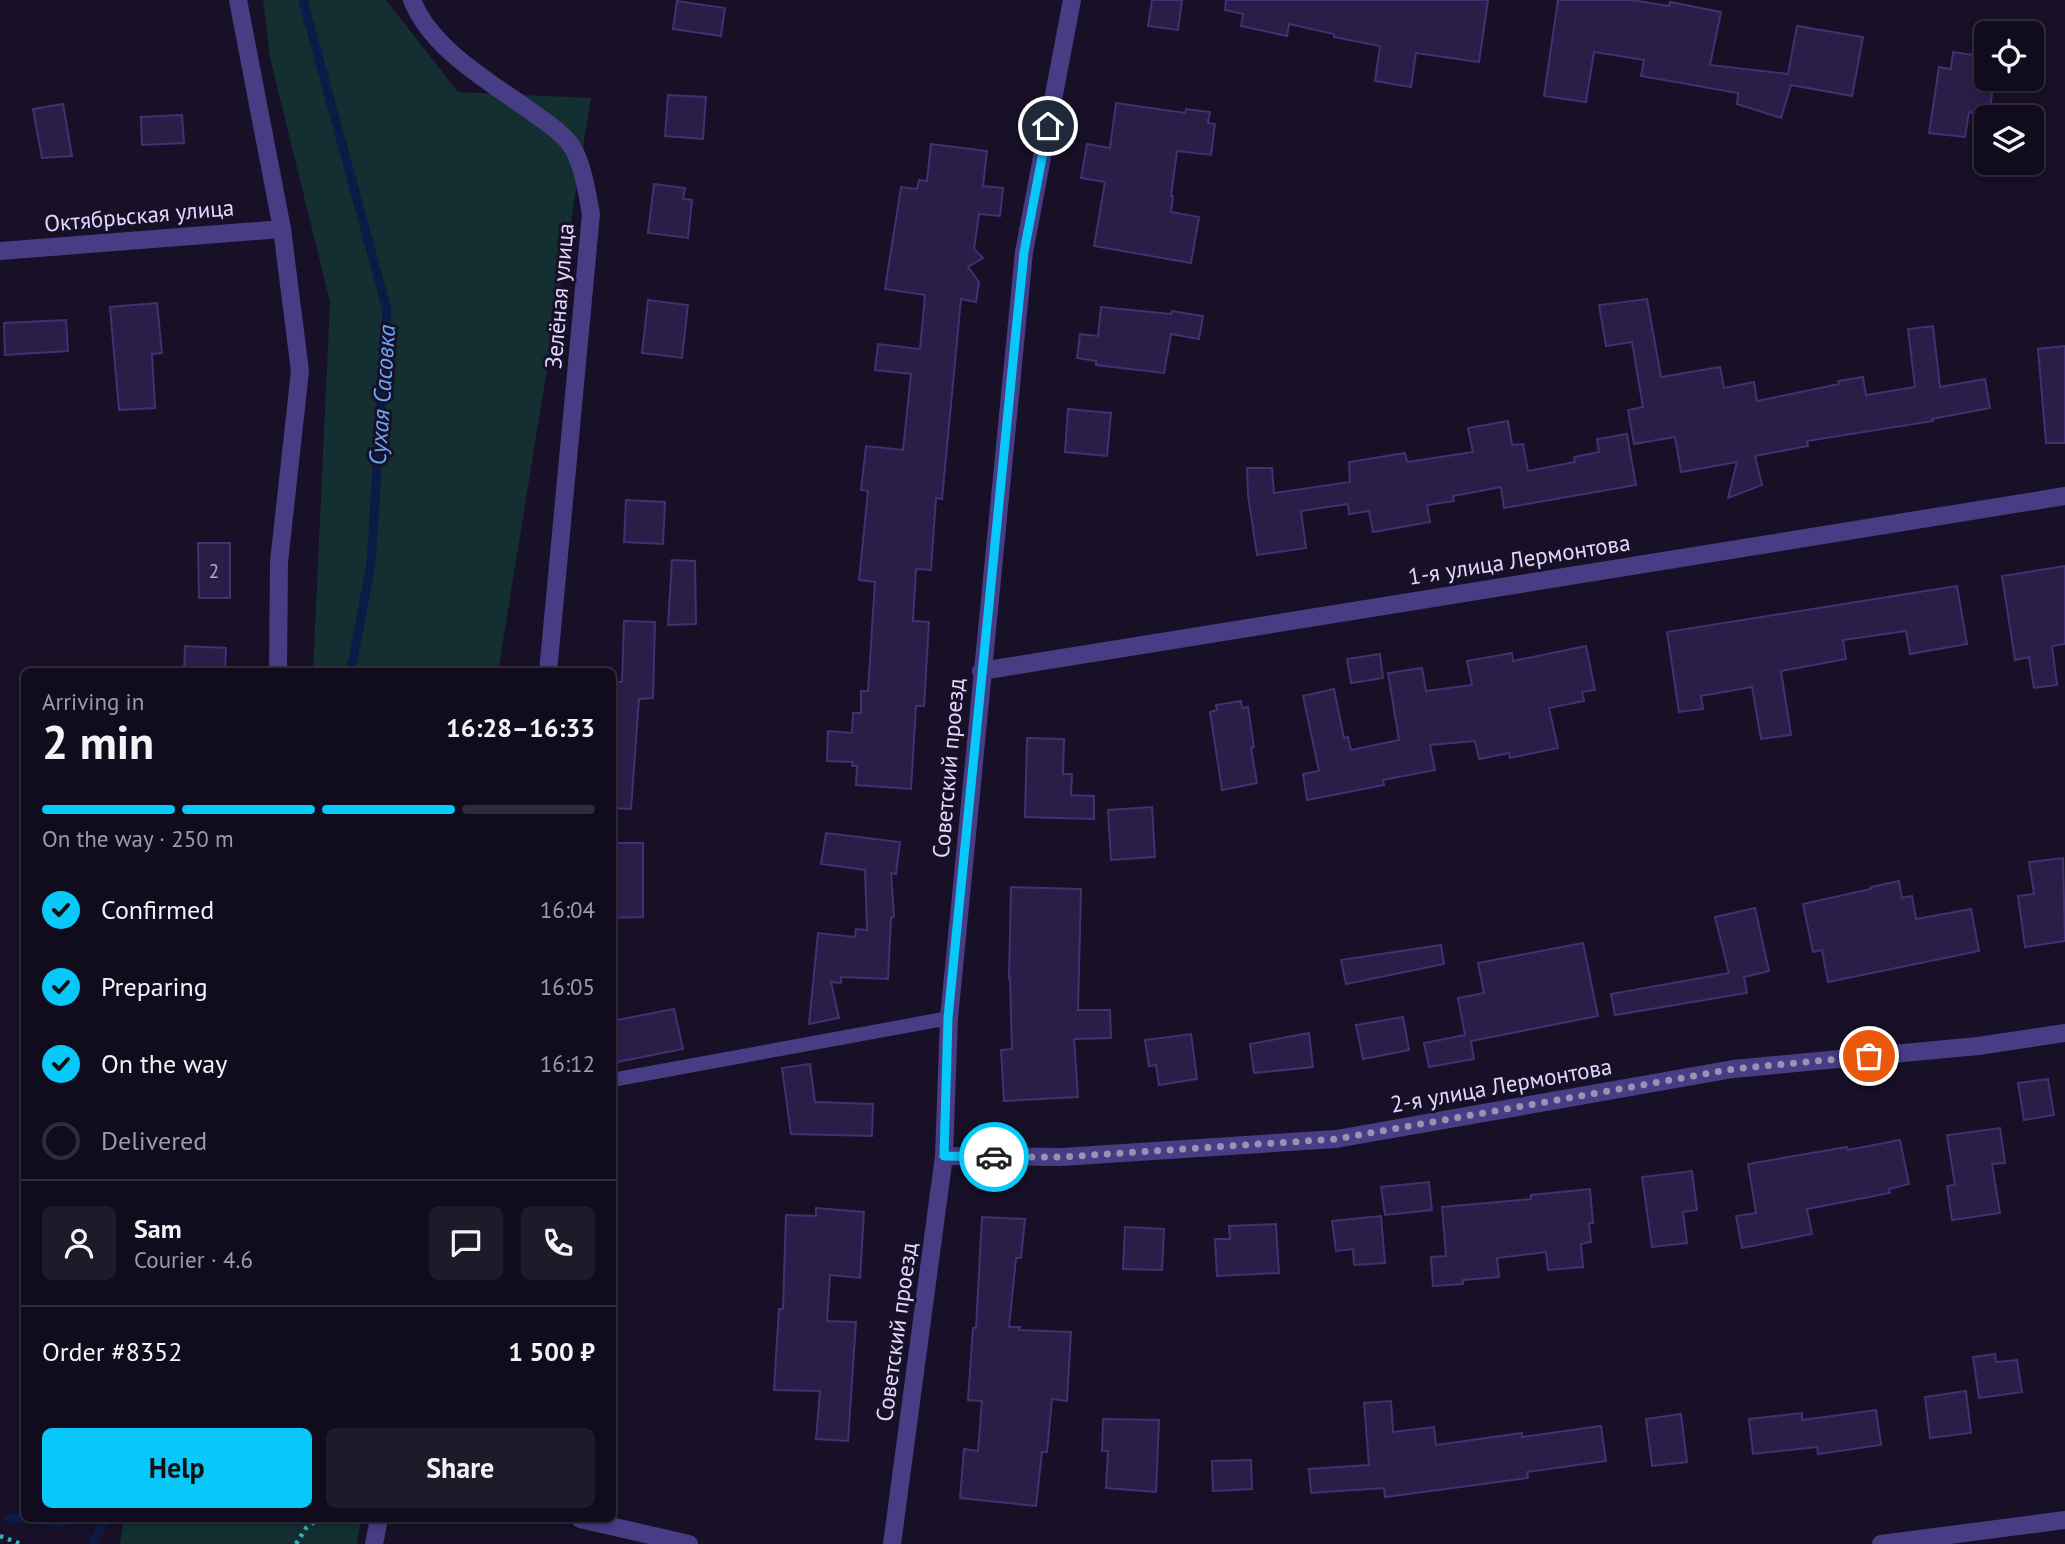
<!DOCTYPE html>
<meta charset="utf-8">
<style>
:root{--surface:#110c1d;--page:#1e1a2a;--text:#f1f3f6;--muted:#9c9ba4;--line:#302c3b;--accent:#08c8f9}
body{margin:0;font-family:"PT Sans",sans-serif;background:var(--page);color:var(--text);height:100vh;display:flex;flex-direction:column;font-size:26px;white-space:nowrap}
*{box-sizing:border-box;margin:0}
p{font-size:23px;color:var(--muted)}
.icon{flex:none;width:38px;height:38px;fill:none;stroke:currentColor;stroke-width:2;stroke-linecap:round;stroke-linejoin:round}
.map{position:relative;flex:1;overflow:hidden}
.panel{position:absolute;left:21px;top:668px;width:595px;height:854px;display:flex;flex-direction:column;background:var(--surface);border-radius:10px;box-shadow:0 4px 10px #0003,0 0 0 2px var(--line)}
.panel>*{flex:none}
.controls{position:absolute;left:1974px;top:21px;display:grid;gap:14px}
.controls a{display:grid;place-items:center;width:70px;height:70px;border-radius:10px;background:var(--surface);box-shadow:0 4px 10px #0003,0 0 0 2px var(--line);font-size:35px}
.pin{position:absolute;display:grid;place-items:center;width:60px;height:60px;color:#fff;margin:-30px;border:4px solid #fff;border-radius:50%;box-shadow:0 2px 7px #0007}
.courier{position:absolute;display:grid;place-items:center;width:70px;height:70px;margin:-35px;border:5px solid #08c8f9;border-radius:50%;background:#fff;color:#222;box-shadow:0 2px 9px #0007}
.summary em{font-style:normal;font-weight:800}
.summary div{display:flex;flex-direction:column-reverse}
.summary{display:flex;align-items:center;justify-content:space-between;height:119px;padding:0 21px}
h1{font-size:46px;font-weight:800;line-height:52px}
.bar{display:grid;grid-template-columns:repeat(4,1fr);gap:10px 7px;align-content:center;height:84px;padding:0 21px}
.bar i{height:9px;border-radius:5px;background:var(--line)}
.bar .current{background:var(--accent)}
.bar p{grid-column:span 4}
.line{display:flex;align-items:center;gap:18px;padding:0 21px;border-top:2px solid var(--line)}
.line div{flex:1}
.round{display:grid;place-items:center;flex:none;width:74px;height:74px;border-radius:10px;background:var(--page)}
ol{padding:0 21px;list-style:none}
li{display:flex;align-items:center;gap:21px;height:77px}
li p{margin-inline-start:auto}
li .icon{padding:7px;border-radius:50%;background:var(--accent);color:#111;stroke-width:4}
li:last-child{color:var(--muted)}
li i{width:38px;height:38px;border:4px solid var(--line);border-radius:50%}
.cta{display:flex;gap:14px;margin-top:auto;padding:14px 21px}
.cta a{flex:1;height:80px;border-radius:10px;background:var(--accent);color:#111;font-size:28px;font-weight:800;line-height:80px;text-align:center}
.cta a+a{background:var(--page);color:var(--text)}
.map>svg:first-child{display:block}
.green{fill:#132f31}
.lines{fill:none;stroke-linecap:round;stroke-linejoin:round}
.stream{stroke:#0c1b45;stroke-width:9}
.building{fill:#2a1d48;stroke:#442f73;stroke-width:2}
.path{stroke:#33b1b7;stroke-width:4.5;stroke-dasharray:3.5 5;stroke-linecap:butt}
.lane{stroke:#473d85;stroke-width:14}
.street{stroke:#473d85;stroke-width:18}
.done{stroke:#9a92b3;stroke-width:7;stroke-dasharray:0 12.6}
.route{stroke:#08c8f9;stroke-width:9}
.labels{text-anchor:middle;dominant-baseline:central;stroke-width:6;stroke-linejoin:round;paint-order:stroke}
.number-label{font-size:19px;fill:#b2a9d0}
.street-label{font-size:23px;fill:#e0d8fe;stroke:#171027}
.water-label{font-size:24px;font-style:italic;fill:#68a8fb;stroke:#171027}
</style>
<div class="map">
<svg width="2065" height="1544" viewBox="0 0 2065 1544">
<rect width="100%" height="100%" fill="#171027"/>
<path class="green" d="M 263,0 L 386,0 L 458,92 L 591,98 L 498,672 L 313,672 L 330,302 L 270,58 Z
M 124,1519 L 361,1519 L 357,1544 L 120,1544 Z"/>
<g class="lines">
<path class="stream" d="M 303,0 L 387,310 L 371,564 L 353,660 L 348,672
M 9,1519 L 24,1518
M 37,1519 L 59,1523 L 69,1519
M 93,1544 L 105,1519"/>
</g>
<path class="building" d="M 1152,0 L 1182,0 L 1178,30 L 1148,26 Z
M 1226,0 L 1488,0 L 1479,62 L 1416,53 L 1411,87 L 1375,81 L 1380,46 L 1334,37 L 1334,34 L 1289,24 L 1287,36 L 1241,26 L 1243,14 L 1225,10 Z
M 1558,0 L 1632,0 L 1669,6 L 1670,2 L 1721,12 L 1710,65 L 1788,74 L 1797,26 L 1863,37 L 1852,96 L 1791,85 L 1781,118 L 1737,104 L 1738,93 L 1641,76 L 1644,60 L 1594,52 L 1586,102 L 1544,96 Z
M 677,1 L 725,8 L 721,36 L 673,29 Z
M 1953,52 L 1986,57 L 1986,79 L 1994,79 L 1989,115 L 1969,112 L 1965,137 L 1929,133 L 1939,67 L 1951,69 Z
M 668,95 L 706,97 L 703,139 L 665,136 Z
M 1116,103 L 1185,113 L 1186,109 L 1210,112 L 1208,123 L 1215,124 L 1211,155 L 1177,151 L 1171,196 L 1173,196 L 1171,212 L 1199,217 L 1191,263 L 1094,246 L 1105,182 L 1081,178 L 1087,144 L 1110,148 Z
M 63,104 L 72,156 L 42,158 L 33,109 Z
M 182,115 L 184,143 L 142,145 L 141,117 Z
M 931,144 L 987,151 L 983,186 L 1003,188 L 1000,216 L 979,214 L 974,249 L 983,258 L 968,267 L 979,282 L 976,302 L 961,299 L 942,499 L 936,498 L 931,570 L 916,569 L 913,621 L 929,622 L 924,706 L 916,706 L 911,789 L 856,785 L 857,766 L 852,766 L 853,762 L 827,761 L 828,731 L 852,733 L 853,713 L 861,713 L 861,691 L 868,691 L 875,582 L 859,580 L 868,491 L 861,490 L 866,446 L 903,450 L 911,374 L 875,370 L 878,344 L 920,349 L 925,295 L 885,289 L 901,187 L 917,189 L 919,180 L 927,181 Z
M 654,184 L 685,188 L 683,199 L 692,200 L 688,238 L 648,233 Z
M 1647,299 L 1661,377 L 1720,367 L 1724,388 L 1754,382 L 1757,401 L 1839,384 L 1838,381 L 1863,377 L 1866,395 L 1915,387 L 1908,329 L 1933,326 L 1940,387 L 1985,379 L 1990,408 L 1932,419 L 1933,421 L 1807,441 L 1808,446 L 1755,456 L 1762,485 L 1728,498 L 1737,462 L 1681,472 L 1675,437 L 1634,444 L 1628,410 L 1643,407 L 1632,342 L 1606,346 L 1599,305 Z
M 648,300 L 688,305 L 682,358 L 642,353 Z
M 157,303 L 162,353 L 152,354 L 155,408 L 119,410 L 110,307 Z
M 1101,307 L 1171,314 L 1172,311 L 1203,316 L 1199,339 L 1171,334 L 1164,373 L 1096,365 L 1096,361 L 1077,358 L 1080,334 L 1098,336 Z
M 66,320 L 68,351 L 5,355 L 4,323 Z
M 2065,346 L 2065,443 L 2046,443 L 2038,349 Z
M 1068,409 L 1111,413 L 1107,456 L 1065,452 Z
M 1508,421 L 1512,445 L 1523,444 L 1528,471 L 1575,462 L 1574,457 L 1599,452 L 1597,439 L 1627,434 L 1636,485 L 1504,508 L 1501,487 L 1453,496 L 1454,501 L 1427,505 L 1430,522 L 1373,532 L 1369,511 L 1349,514 L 1348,504 L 1301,511 L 1306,548 L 1257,555 L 1248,495 L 1247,468 L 1272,468 L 1274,493 L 1350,482 L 1349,462 L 1405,453 L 1407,462 L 1473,452 L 1468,428 Z
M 626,500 L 665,502 L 663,544 L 624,542 Z
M 198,543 L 230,543 L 230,598 L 199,598 Z
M 672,560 L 695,561 L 696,624 L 668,625 Z
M 2065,566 L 2065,644 L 2052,646 L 2057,685 L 2034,688 L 2029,657 L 2015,660 L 2002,576 Z
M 1957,586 L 1967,644 L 1910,654 L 1906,631 L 1843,640 L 1846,659 L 1781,671 L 1791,735 L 1761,739 L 1752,687 L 1701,696 L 1703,709 L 1679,712 L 1667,632 Z
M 624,621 L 655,622 L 653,698 L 639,699 L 631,809 L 612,808 L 612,682 L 622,682 Z
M 185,646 L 226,648 L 225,672 L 184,672 Z
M 1586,646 L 1595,690 L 1582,692 L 1584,701 L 1549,708 L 1558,748 L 1510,758 L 1509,753 L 1479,759 L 1475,741 L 1430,745 L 1435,770 L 1383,780 L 1384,785 L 1307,800 L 1303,774 L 1319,771 L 1303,696 L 1334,689 L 1344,738 L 1348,737 L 1351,750 L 1399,740 L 1388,673 L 1422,668 L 1426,691 L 1472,685 L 1467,661 L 1512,653 L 1513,661 Z
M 1380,654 L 1383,678 L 1351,683 L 1347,659 Z
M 1241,701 L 1242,708 L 1248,707 L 1254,747 L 1251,748 L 1257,783 L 1222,790 L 1210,712 L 1217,710 L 1216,705 Z
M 1027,738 L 1064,739 L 1063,774 L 1072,774 L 1071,795 L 1094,796 L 1094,819 L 1025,817 Z
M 1152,807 L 1155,857 L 1111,860 L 1108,810 Z
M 826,833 L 900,842 L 896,874 L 891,873 L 894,917 L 891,918 L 888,979 L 841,977 L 841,983 L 831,982 L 839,1018 L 809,1024 L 818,933 L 855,937 L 856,929 L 867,930 L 865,870 L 821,864 Z
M 612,843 L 643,843 L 643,917 L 612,918 Z
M 2063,858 L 2065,941 L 2025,947 L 2018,896 L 2034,894 L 2029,862 Z
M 1899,881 L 1902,898 L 1912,896 L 1916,919 L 1971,909 L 1979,951 L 1828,982 L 1822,950 L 1813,952 L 1803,904 L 1871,889 L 1871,887 Z
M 1011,887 L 1081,889 L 1078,1010 L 1110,1010 L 1111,1038 L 1074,1039 L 1078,1097 L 1004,1101 L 1001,1050 L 1012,1049 L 1010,978 L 1009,978 Z
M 1755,908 L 1769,971 L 1744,977 L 1747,993 L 1615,1015 L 1611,994 L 1729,973 L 1715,917 Z
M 1583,943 L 1598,1016 L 1471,1041 L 1474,1059 L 1429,1067 L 1424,1043 L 1465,1035 L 1458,998 L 1484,993 L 1478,963 Z
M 1441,945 L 1444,964 L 1346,984 L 1341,960 Z
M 674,1009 L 683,1049 L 612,1063 L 612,1021 Z
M 1403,1017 L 1409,1050 L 1363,1059 L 1356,1025 Z
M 1309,1033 L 1313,1067 L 1254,1073 L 1250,1044 Z
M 1191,1034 L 1197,1079 L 1159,1085 L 1156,1065 L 1149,1066 L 1145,1040 Z
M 810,1064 L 815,1102 L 873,1104 L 872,1136 L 791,1134 L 782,1068 Z
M 2048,1079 L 2054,1115 L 2024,1120 L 2018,1083 Z
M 2000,1128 L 2005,1163 L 1992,1164 L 2000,1213 L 1952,1220 L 1947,1186 L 1955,1185 L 1947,1135 Z
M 1900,1140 L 1909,1184 L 1889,1189 L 1890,1193 L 1807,1209 L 1812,1234 L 1742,1248 L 1736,1216 L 1756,1213 L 1748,1164 L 1847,1147 L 1848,1150 Z
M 1692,1171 L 1697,1210 L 1683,1212 L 1687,1243 L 1652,1247 L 1642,1177 Z
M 1429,1182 L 1432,1210 L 1385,1215 L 1381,1187 Z
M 1590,1189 L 1593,1223 L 1589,1223 L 1591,1242 L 1581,1244 L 1583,1267 L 1548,1270 L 1546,1252 L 1497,1258 L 1499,1277 L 1463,1280 L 1463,1284 L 1433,1286 L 1431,1257 L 1446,1256 L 1442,1207 L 1531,1199 L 1531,1195 Z
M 816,1208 L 864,1212 L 860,1278 L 830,1275 L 827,1321 L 856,1322 L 848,1441 L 816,1439 L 820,1391 L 774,1390 L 779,1309 L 783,1309 L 786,1215 L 816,1216 Z
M 1381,1216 L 1385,1263 L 1354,1265 L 1353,1249 L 1336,1251 L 1332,1221 Z
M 982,1217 L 1025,1219 L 1021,1258 L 1016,1258 L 1009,1327 L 1020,1327 L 1019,1330 L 1071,1332 L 1067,1401 L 1052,1399 L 1047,1452 L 1042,1452 L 1036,1506 L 960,1498 L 964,1449 L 978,1451 L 982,1401 L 968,1400 L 973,1328 L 976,1328 Z
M 1276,1224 L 1279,1273 L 1217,1276 L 1215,1239 L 1230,1239 L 1229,1226 Z
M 1125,1227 L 1164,1229 L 1162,1270 L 1123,1269 Z
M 1995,1354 L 1996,1362 L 2017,1360 L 2022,1392 L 1979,1398 L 1973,1357 Z
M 1966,1391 L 1971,1433 L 1930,1438 L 1925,1397 Z
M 1391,1401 L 1393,1432 L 1434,1427 L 1436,1445 L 1522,1433 L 1522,1437 L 1601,1426 L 1606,1461 L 1527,1472 L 1528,1478 L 1385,1497 L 1384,1488 L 1311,1493 L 1309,1469 L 1369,1465 L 1364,1403 Z
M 1876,1410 L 1881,1445 L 1818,1454 L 1817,1447 L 1753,1454 L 1749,1419 L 1802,1413 L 1802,1420 Z
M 1681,1414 L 1687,1462 L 1652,1466 L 1646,1419 Z
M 1103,1419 L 1159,1420 L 1156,1492 L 1106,1488 L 1108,1451 L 1102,1451 Z
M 1251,1460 L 1252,1489 L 1213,1491 L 1212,1461 Z"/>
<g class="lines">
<path class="path" d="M 0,1536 L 21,1544
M 296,1544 L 306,1528 L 318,1519"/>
<path class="lane" d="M 612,1080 L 949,1018"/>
<path class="street" d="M 238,0 L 282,229 L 300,371 L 279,562 L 278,672
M 412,0 C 432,51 494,84 536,115 C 550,125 568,137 575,152 C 584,171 587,193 591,214 L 548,672
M 0,251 L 282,229
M 981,671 L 2065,496
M 944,1156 L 1062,1157 L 1336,1139 L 1733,1069 L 1978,1046 L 2065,1033
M 580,1519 L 689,1544
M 374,1544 L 379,1519
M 892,1544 L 944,1156 L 949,1018 L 1024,252 L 1072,0
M 1881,1544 L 2065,1520"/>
</g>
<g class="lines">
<path class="done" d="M 994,1157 L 1062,1157 L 1336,1139 L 1733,1069 L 1869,1056"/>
<path class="route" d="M 994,1157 L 944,1156 L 948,1018 L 1016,331 L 1024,252 L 1048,126"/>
</g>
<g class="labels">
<g class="number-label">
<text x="214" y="571">2</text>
</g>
<g class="street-label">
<text transform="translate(139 215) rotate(-5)">Октябрьская улица</text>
<text transform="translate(559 296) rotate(-85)">Зелёная улица</text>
<text transform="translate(1519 559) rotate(-9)">1-я улица Лермонтова</text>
<text transform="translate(948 768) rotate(-85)">Советский проезд</text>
<text transform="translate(1501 1085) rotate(-10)">2-я улица Лермонтова</text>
<text transform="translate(896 1332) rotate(-82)">Советский проезд</text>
</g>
<g class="water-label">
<text transform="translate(382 395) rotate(-86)">Сухая Сасовка</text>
</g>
</g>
</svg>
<div class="controls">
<a><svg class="icon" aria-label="locate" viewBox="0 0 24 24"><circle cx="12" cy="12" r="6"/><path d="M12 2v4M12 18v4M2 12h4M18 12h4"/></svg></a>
<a><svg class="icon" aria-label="layers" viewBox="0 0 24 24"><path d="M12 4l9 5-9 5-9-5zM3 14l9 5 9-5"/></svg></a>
</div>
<div class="pin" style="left:1869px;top:1056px;background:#ea580c"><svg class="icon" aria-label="bag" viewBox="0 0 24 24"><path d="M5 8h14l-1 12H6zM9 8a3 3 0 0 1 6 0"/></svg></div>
<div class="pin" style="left:1048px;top:126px;background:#1f2937"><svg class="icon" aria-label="home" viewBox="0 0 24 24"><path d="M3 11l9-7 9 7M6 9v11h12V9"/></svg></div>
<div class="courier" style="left:994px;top:1157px"><svg class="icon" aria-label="car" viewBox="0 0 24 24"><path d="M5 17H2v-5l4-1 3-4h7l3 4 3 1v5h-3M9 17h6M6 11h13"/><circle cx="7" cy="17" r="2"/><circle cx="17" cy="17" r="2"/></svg></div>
<section class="panel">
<div class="summary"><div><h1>2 min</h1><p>Arriving in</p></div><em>16:28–16:33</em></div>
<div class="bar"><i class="current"></i><i class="current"></i><i class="current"></i><i></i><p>On the way · 250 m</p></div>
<ol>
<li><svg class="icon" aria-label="check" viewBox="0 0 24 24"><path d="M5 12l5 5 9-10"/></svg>Confirmed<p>16:04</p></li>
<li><svg class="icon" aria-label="check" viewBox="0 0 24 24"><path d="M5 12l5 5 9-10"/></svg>Preparing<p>16:05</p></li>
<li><svg class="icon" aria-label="check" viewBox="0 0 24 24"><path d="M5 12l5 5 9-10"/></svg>On the way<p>16:12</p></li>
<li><i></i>Delivered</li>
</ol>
<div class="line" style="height:126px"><a class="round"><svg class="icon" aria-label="person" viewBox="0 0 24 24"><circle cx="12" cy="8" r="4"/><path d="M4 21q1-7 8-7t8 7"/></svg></a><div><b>Sam</b><p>Courier · 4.6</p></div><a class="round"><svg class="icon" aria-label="chat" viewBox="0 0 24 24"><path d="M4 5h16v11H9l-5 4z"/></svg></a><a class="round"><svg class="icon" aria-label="phone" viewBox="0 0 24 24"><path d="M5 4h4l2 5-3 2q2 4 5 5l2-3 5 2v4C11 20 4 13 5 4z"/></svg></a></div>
<div class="line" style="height:91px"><div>Order #8352</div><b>1 500 ₽</b></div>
<div class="cta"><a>Help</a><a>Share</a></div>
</section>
</div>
